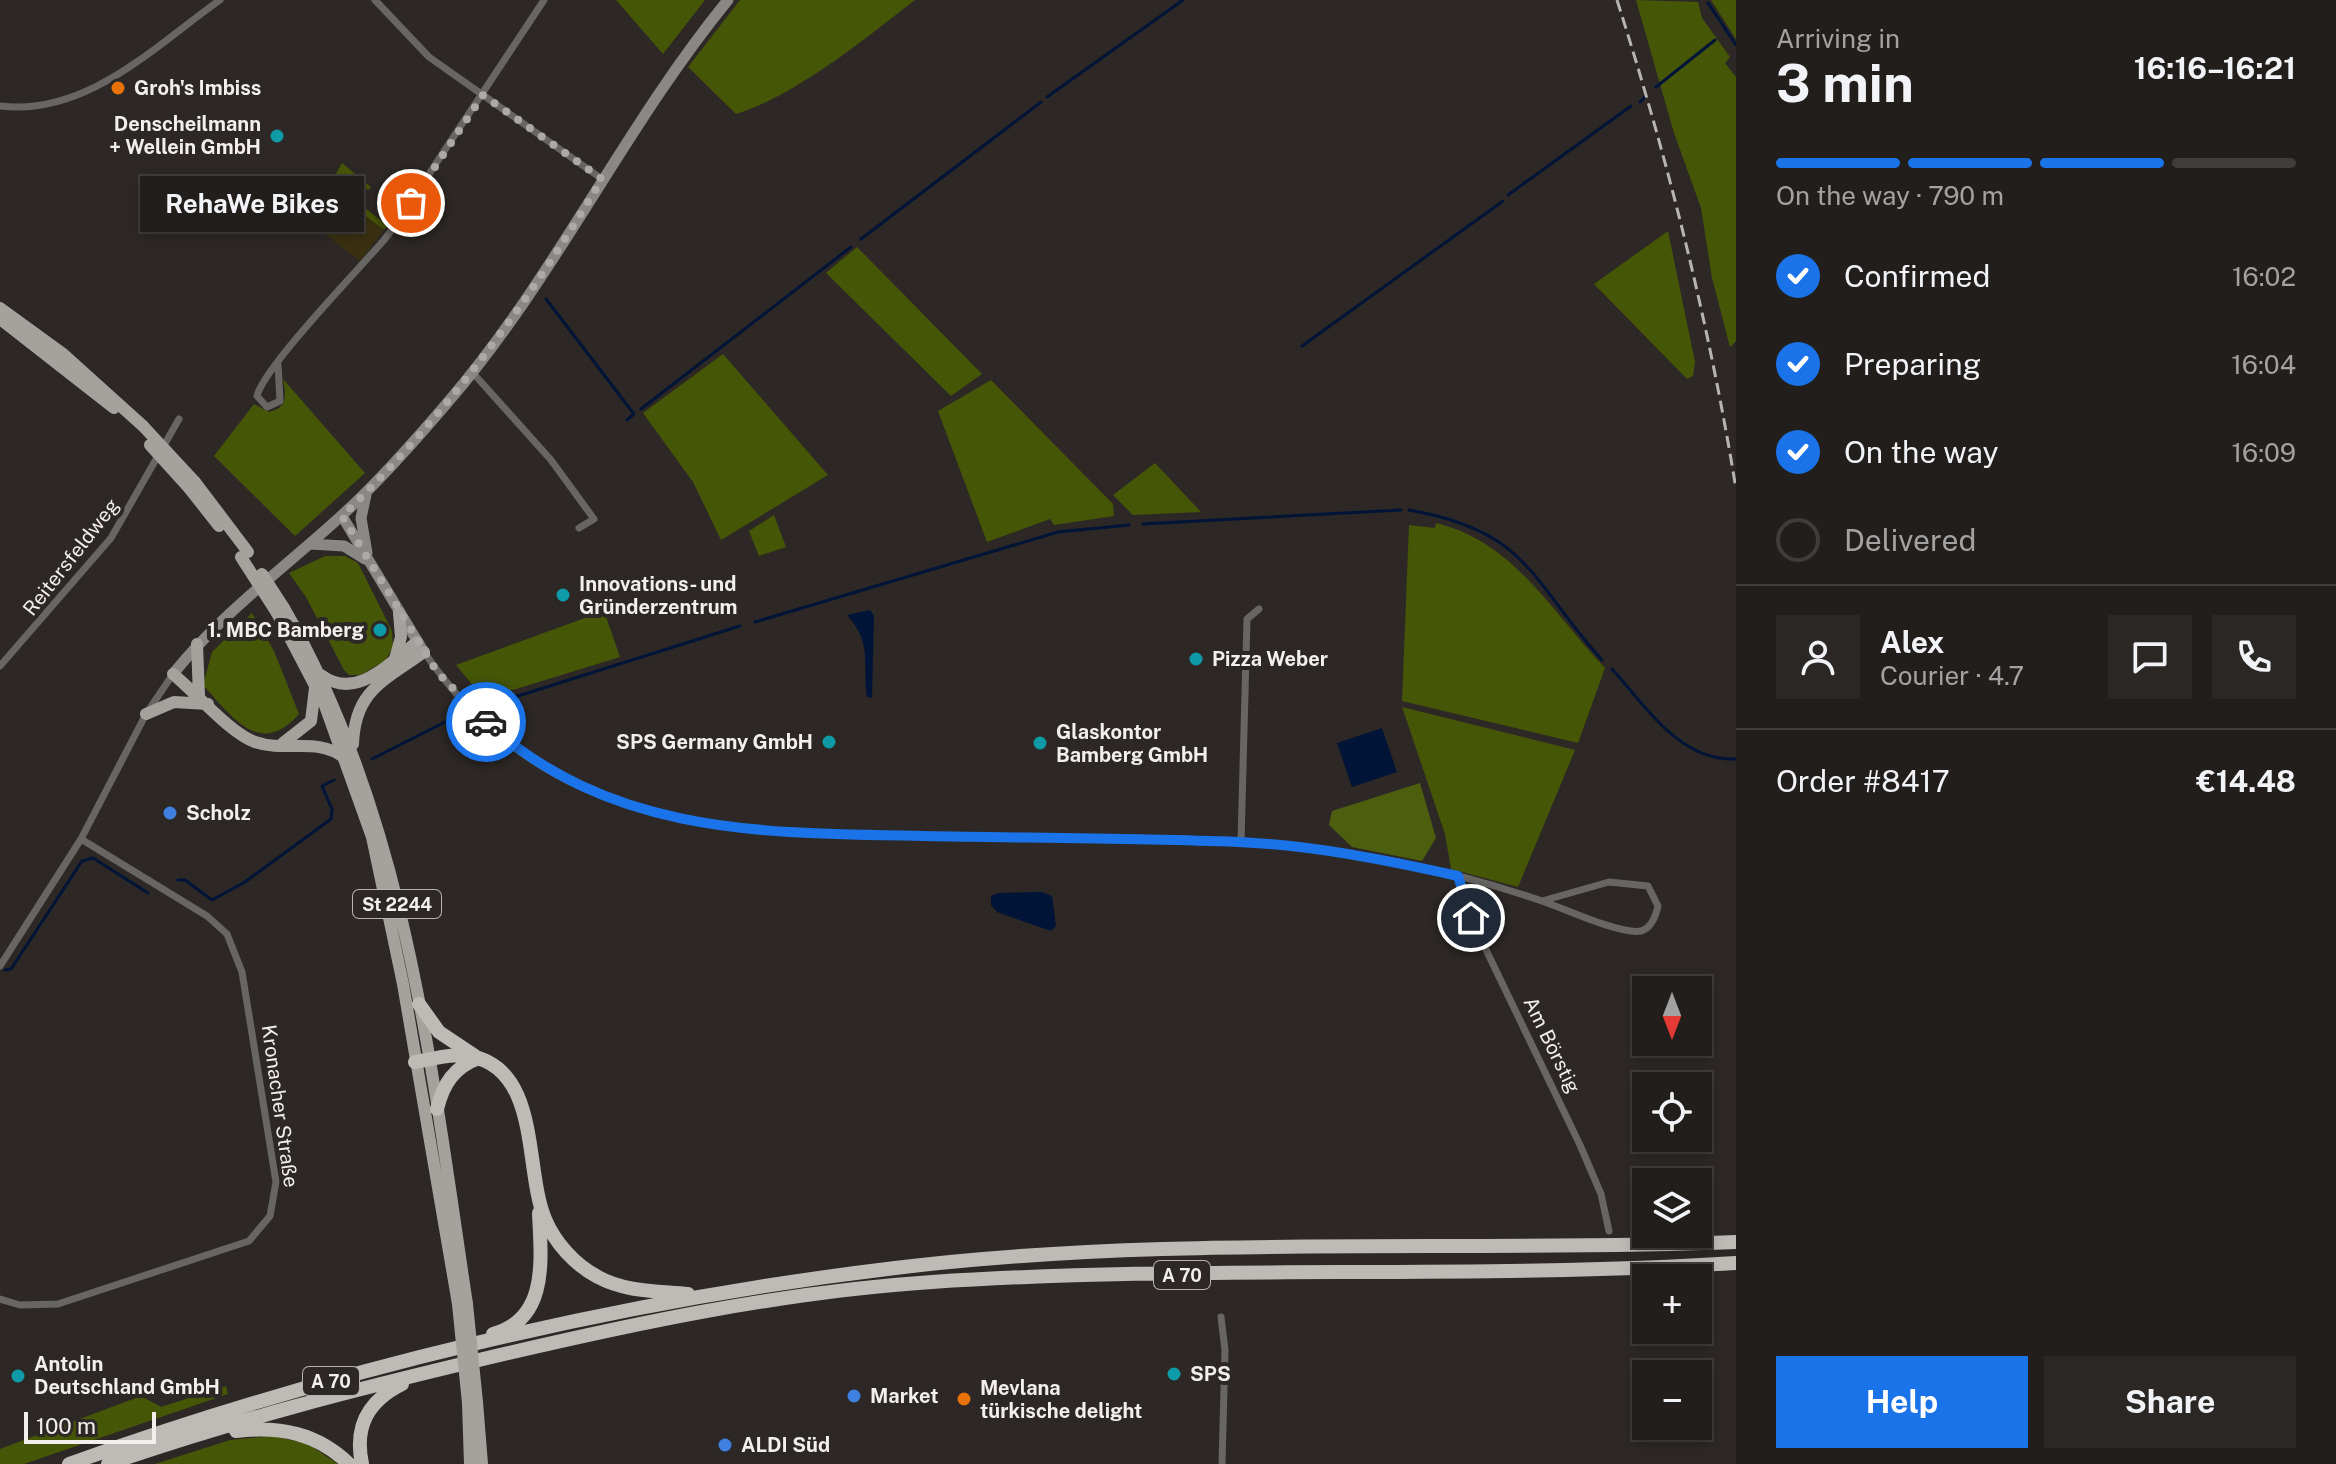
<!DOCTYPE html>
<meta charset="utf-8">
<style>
:root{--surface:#221e1c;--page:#2a2725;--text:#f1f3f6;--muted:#a2a2a3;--line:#3f3c3b;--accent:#1a73e8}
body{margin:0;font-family:"Public Sans",sans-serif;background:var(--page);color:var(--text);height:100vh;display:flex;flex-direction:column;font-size:30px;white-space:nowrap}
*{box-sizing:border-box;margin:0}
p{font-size:26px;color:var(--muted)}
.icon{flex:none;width:44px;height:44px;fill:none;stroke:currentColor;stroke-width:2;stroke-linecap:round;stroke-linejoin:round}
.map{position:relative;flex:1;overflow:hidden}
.side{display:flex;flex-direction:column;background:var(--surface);width:600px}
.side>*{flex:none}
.needle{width:52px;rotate:180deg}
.controls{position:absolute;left:1632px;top:976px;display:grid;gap:16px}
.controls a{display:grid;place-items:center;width:80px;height:80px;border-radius:0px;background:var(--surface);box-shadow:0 4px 12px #0003,0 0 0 2px var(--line);font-size:40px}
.scale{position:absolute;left:24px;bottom:20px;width:132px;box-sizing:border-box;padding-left:8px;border:4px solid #f2efed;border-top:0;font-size:22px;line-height:28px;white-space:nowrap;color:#f2efed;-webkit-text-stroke:6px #2d2825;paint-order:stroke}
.pin{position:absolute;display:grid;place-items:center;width:68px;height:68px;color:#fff;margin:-34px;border:4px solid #fff;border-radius:50%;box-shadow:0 2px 8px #0007}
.courier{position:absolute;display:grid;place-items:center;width:80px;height:80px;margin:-40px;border:6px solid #1a73e8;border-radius:50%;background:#fff;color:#222;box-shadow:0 2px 10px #0007}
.bubble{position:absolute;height:56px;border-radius:0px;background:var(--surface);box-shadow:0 4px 12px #0003,0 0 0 2px var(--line);font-size:26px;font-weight:700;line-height:56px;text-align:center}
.overview em{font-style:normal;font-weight:700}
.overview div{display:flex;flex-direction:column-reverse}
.overview{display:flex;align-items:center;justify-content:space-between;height:136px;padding:0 40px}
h1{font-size:52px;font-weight:700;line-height:60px}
.bar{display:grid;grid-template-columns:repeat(4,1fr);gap:12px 8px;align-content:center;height:96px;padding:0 40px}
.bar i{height:10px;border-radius:6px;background:var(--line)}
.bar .selected{background:var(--accent)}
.bar p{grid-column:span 4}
.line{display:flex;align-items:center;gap:20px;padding:0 40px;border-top:2px solid var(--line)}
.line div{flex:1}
.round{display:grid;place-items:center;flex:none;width:84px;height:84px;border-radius:0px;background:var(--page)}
ol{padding:0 40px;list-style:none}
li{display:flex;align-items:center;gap:24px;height:88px}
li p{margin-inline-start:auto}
li .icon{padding:8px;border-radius:50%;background:var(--accent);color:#fff;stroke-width:4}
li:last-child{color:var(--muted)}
li i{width:44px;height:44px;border:4px solid var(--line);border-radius:50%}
.cta{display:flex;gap:16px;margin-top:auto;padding:16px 40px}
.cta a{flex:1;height:92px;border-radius:0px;background:var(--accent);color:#fff;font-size:32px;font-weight:700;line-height:92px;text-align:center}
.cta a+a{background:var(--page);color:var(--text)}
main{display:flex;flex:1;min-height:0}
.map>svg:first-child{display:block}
.green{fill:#465607}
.forest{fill:#4d5e0f}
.sand{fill:#383010}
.water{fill:#001438}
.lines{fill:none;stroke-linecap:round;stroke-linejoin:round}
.stream{stroke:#001438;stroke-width:3}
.street{stroke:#676664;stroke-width:7}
.secondary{stroke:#8a8884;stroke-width:11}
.primary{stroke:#a5a29e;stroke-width:12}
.highway{stroke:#bebab5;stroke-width:14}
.rail{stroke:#b8b4b2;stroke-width:3;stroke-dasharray:12 6;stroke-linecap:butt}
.primary-bridge{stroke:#a5a29e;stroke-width:12}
.done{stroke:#ada9a7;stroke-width:8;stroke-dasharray:0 14.4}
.route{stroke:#1a73e8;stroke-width:10}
.food-dot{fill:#e8710a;stroke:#2d2825;stroke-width:3}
.culture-dot{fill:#0f9aa8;stroke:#2d2825;stroke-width:3}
.shop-dot{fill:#3f7fe0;stroke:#2d2825;stroke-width:3}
.labels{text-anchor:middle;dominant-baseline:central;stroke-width:8;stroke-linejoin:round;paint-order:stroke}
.shield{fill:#2d2825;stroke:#b7b3b1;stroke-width:2}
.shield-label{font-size:18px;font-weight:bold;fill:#f2efed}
.poi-label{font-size:20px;font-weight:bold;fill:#f2efed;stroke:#2d2825;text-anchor:start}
.street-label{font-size:20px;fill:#f2efed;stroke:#2d2825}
</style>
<main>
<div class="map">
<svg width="1736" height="1464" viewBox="0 0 1736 1464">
<rect width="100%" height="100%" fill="#2d2825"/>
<path class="green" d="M 616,0 L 705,0 L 663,54 Z
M 740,0 L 915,0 C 866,38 795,96 736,114 L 688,67 Z
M 1636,0 L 1698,2 L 1702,18 L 1730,57 L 1725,63 L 1736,77 L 1736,341 L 1730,347 L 1712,278 L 1701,208 L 1674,133 Z
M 1711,0 L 1736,0 L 1736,39 Z
M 342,163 L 371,187 L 368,190 L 358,182 L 348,195 L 383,222 L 387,218 L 391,221 L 384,230 L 328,188 Z
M 1668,231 L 1695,362 L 1693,376 L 1687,379 L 1594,284 Z
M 857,247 L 982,374 L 951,396 L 826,273 Z
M 723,354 L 828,475 L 721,540 L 693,482 L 643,413 Z
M 283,379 L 365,473 L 295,536 L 214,456 L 254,404 L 269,412 C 288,408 286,395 283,379 Z
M 991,380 L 1113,504 L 1114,516 L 1054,525 L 1050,519 L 987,542 L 938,411 Z
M 1155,463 L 1201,512 L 1133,515 L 1113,495 Z
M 774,515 L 786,547 L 759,556 L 749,531 Z
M 1436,523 C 1515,542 1552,613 1605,668 L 1578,743 L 1402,701 L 1409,525 L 1435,528 Z
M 325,556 L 345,556 L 358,563 L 392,631 L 393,647 L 386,660 L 361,675 L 349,675 L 344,670 L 306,597 L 289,573 Z
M 604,611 L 620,657 L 484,699 L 456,665 Z
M 252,613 L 274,651 L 299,714 C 260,758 233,718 203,685 L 212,652 Z
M 1402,707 L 1575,750 L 1518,887 L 1451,869 L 1445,834 Z
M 226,1386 L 228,1394 L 24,1464 L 0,1464 L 0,1449 L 141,1396 L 161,1407 Z
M 273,1436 L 308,1444 L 338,1464 L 155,1464 L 230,1440 Z"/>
<path class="forest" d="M 1420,783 L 1436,838 L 1422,861 L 1352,847 L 1329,825 L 1332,811 Z"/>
<path class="sand" d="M 328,188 L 384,230 L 360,261 L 308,221 Z"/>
<path class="water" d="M 870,610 L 874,616 L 872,698 L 867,697 C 862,663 873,644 847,615 Z
M 1382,728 L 1397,772 L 1352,787 L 1337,743 Z
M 1042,892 L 1052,896 L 1056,926 L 1051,931 L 997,912 L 991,905 L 991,896 L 998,893 Z"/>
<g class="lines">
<path class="stream" d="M 1708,3 L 1736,45
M 1656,87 L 1715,40
M 1047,97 L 1183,0
M 1640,102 L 1645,97
M 1508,195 L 1631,106
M 861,239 L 1041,102
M 546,299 L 634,414 L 627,420
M 1302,346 L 1503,201
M 641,409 L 851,247
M 1409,510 C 1529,531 1530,580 1602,660
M 1143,524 L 1401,510
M 755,622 L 1058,532 L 1129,525
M 1612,669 C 1646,706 1680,762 1736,759
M 502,701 L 740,626
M 372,759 L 461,714
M 178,880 L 185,880 L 212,900 L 245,882 L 331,819 L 332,809 L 322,786 L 334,780
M 5,970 L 11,969 L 82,861 L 93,858 L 148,893"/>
<path class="street" d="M 375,0 L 429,57 L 602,179
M 0,106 C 86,117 155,46 220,0
M 278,364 L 280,401 L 267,407 L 257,396 C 264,367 359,269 384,240 L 394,227 L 544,0
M 473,373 L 551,460 L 594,519 L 579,528
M 424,652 C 545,828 717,832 909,836 C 1019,838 1131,836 1241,842 C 1343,848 1445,868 1542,901
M 0,666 L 111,538 L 179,419
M 1241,842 L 1247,619 L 1259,609
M 1458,876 L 1464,904 L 1580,1145 L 1601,1194 L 1609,1231
M 1609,882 L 1648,886 L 1658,906 C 1656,915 1652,928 1641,931 C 1621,935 1563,908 1542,901 Z
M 0,966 L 81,839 L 146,714 L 173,674
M 0,1299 L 20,1305 L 58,1304 L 249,1241 L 270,1216 L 276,1182 L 242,972 L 227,934 L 207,916 L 81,839
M 1221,1317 L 1225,1350 L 1222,1464"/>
<path class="secondary" d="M 366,495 L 361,518 L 367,553
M 342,516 L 422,649
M 310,544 L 344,546 L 365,559
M 173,674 C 222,613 283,569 340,517 C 379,482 414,442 448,402 C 555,278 624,127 728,0"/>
<path class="primary" d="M 0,308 L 62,353 L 143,426
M 0,319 L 114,408
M 195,482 L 248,552
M 189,488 L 219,526
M 284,608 C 406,820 431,1066 467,1304
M 277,613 L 324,703 L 372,837 L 403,984 L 458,1304
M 197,644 L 199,696
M 395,659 L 401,637 L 399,613
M 173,674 C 195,692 230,733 255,742 C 286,753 316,736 345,758
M 321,675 C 356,701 388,664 417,642
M 146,714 L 174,702 L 208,704
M 283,743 L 311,721 L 315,688
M 353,744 C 355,690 384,681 424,652
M 477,1402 L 482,1464
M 468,1403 L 470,1464"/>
<path class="highway" d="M 419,1004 L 439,1032 L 475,1056
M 415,1062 C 433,1059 453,1053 470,1056 C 541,1069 524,1169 545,1219 C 555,1243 575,1265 598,1277 C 625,1292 658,1291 688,1294
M 437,1109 C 443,1084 454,1067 479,1058
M 493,1334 C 549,1319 541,1259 539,1213
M 236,1431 C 280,1426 317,1433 349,1464
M 69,1464 C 331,1370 618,1301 895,1268 C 1173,1234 1456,1253 1736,1242
M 108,1464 C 231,1421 357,1389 483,1359 C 631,1324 780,1292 932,1282 C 1200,1264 1468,1280 1736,1263
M 362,1464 C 354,1426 368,1401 402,1384"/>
<path class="rail" d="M 1617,0 C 1668,160 1709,323 1736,489"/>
<path class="primary-bridge" d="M 143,426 L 195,482
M 150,445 L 189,488
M 241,557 L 277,613
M 262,574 L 284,608
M 458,1304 L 468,1403
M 467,1304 L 477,1402"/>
</g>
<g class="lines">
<path class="done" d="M 411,203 L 483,95 L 602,179 C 528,303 446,416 342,516 L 437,672 L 486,722"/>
<path class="route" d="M 486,722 C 612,836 765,833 924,836 C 1028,838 1133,838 1238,842 C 1312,845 1386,860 1458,876 L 1471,918"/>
</g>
<g class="food-dot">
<circle cx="118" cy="88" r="8"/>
<circle cx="964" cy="1399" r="8"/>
</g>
<g class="culture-dot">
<circle cx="277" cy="136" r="8"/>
<circle cx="563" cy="595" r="8"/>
<circle cx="380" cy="630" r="8"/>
<circle cx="1196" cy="659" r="8"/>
<circle cx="829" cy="742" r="8"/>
<circle cx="1040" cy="743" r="8"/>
<circle cx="1174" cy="1374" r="8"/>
<circle cx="18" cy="1376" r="8"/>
</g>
<g class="shop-dot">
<circle cx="170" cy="813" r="8"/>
<circle cx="854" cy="1396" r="8"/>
<circle cx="725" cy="1445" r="8"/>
</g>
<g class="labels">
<g class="shield">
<rect x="353" y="890" width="88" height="28" rx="6"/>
<rect x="1154" y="1261" width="56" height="28" rx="6"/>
<rect x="303" y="1367" width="56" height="28" rx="6"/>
</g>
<g class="shield-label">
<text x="397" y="904">St 2244</text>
<text x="1182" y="1275">A 70</text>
<text x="331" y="1381">A 70</text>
</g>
<g class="poi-label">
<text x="134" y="88">Groh's Imbiss</text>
<text x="261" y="124" text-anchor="end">Denscheilmann<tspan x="261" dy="23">+ Wellein GmbH</tspan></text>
<text x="579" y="584">Innovations- und<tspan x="579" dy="23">Gründerzentrum</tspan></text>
<text x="364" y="630" text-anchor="end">1. MBC Bamberg</text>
<text x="1212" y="659">Pizza Weber</text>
<text x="1056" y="732">Glaskontor<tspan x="1056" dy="23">Bamberg GmbH</tspan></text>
<text x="813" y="742" text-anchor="end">SPS Germany GmbH</text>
<text x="186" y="813">Scholz</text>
<text x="34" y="1364">Antolin<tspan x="34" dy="23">Deutschland GmbH</tspan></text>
<text x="1190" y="1374">SPS</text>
<text x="980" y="1388">Mevlana<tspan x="980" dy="23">türkische delight</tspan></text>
<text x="870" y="1396">Market</text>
<text x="741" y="1445">ALDI Süd</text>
</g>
<g class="street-label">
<text transform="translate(71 557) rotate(-52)">Reitersfeldweg</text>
<text transform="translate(1552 1045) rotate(64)">Am Börstig</text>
<text transform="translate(280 1106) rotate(82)">Kronacher Straße</text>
</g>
</g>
</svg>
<div class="controls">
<a><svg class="needle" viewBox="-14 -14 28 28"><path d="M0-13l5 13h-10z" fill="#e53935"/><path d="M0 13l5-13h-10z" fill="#a2a2a3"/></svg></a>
<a><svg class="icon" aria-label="locate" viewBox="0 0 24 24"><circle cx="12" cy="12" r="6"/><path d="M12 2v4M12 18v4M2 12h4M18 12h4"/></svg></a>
<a><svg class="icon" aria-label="layers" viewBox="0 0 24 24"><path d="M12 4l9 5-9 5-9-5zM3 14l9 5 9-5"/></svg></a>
<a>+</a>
<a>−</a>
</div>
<div class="scale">100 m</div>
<div class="pin" style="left:411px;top:203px;background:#ea580c"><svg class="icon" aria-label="bag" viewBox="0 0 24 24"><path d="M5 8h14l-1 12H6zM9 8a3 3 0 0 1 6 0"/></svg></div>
<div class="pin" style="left:1471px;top:918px;background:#1f2937"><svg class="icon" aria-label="home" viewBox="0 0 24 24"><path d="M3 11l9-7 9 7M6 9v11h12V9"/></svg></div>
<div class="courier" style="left:486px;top:722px"><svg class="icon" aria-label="car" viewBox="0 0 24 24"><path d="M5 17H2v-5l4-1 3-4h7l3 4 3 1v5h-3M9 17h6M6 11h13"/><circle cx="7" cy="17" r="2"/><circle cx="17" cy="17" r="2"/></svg></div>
<div class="bubble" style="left:140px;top:176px;width:224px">RehaWe Bikes</div>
</div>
<section class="side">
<div class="overview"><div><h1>3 min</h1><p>Arriving in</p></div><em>16:16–16:21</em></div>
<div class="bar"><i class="selected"></i><i class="selected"></i><i class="selected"></i><i></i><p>On the way · 790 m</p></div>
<ol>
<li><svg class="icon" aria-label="check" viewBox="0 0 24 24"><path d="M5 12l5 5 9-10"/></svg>Confirmed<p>16:02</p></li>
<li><svg class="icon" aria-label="check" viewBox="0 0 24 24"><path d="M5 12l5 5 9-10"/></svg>Preparing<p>16:04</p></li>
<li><svg class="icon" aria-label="check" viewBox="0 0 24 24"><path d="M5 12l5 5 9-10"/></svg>On the way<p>16:09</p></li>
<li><i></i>Delivered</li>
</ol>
<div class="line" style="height:144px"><a class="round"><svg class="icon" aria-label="person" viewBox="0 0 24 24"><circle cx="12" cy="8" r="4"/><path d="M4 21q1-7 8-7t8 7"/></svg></a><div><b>Alex</b><p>Courier · 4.7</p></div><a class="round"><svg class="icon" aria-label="chat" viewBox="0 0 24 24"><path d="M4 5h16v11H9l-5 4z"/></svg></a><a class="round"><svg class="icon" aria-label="phone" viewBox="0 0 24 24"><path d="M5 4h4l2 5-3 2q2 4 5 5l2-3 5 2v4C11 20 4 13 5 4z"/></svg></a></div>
<div class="line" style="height:104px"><div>Order #8417</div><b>€14.48</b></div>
<div class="cta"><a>Help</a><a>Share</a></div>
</section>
</main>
